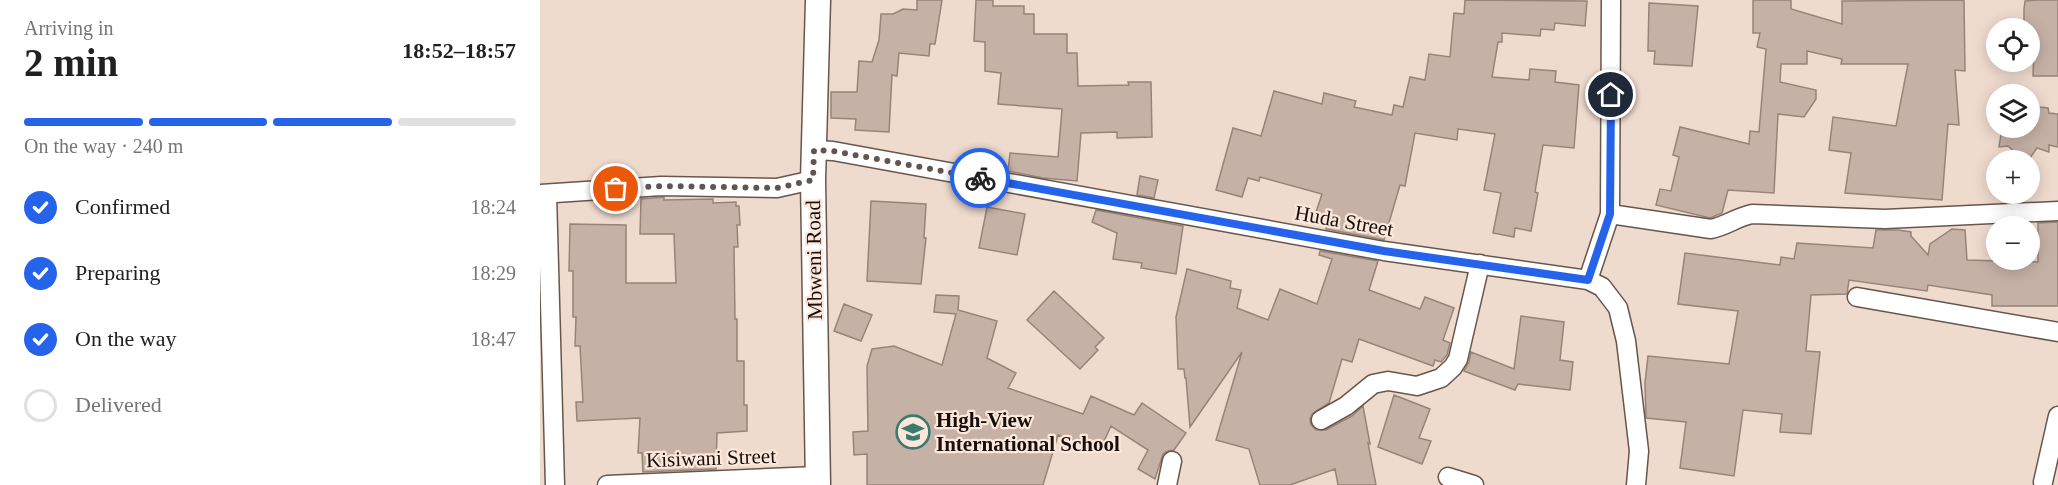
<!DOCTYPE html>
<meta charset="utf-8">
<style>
:root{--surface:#fff;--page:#f6f6f6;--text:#202124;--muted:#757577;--line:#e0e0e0;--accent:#2563eb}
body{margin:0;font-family:Georgia,serif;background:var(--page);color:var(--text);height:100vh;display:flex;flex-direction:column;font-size:22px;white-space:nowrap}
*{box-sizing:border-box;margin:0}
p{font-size:20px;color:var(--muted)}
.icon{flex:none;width:33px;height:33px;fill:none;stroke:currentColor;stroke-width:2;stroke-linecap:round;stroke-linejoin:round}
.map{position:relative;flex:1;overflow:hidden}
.drawer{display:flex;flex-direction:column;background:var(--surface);width:540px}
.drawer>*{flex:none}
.controls{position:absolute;left:1446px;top:18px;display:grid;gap:12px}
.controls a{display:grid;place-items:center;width:54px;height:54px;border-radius:50%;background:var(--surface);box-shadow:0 3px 15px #0003;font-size:30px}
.pin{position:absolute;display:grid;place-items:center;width:51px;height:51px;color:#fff;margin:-26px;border:3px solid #fff;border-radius:50%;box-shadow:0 2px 6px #0007}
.courier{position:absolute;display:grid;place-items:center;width:60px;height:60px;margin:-30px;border:4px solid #2563eb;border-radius:50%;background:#fff;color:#222;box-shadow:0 2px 8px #0007}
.head em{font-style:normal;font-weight:700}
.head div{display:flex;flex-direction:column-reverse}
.head{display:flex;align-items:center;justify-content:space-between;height:102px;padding:0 24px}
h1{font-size:39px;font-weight:700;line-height:45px}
.bar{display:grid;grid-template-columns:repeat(4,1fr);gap:9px 6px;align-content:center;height:72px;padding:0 24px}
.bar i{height:8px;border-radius:4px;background:var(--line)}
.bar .active{background:var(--accent)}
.bar p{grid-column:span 4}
ol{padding:0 24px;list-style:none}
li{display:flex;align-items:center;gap:18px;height:66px}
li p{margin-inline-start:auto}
li .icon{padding:6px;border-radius:50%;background:var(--accent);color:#fff;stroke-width:4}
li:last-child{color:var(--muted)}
li i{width:33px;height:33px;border:3px solid var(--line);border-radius:50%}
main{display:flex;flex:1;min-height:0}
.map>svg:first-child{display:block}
.building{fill:#c6b1a6;stroke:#978479;stroke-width:1.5}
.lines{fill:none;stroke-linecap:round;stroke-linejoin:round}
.street-casing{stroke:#68564c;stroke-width:21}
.secondary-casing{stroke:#68564c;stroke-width:27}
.street{stroke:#fff;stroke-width:18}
.secondary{stroke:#fff;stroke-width:24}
.done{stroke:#61554f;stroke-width:6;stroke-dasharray:0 10.8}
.route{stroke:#2563eb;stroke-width:8}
.labels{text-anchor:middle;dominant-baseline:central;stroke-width:4.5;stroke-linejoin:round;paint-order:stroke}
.street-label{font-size:21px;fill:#150e0a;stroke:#fde7db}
.poi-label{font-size:21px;font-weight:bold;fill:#150e0a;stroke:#fde7db;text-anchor:start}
</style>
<main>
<section class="drawer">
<div class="head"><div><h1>2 min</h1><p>Arriving in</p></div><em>18:52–18:57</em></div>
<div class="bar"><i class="active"></i><i class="active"></i><i class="active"></i><i></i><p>On the way · 240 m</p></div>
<ol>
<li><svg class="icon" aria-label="check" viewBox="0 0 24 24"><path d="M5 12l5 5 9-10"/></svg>Confirmed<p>18:24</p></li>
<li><svg class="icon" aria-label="check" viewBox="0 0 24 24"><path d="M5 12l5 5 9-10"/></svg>Preparing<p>18:29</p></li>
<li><svg class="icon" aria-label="check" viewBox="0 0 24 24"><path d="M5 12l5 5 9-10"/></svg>On the way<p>18:47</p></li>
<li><i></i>Delivered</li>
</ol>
</section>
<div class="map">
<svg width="1518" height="485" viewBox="0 0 1518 485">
<rect width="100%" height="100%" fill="#efdace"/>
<path class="building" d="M 377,0 L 402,0 L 395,44 L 390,44 L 389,56 L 359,53 L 357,76 L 352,75 L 349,132 L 315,130 L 316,119 L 291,118 L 291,92 L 317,92 L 319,61 L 332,62 L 339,40 L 341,14 L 353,14 L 363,9 L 377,10 Z
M 436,0 L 453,0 L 453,6 L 484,6 L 484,14 L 494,14 L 494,34 L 527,34 L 527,53 L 537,53 L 538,86 L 589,85 L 588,82 L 611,82 L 612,137 L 577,138 L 577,132 L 541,133 L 537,181 L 503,178 L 468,171 L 470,153 L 518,157 L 522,109 L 458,104 L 461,73 L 445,71 L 445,42 L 434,41 Z
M 925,0 L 1047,1 L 1045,26 L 1015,23 L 1014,30 L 1001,29 L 1000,36 L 962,33 L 962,42 L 958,42 L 952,77 L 989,80 L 990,69 L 1016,71 L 1015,82 L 1039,85 L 1034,148 L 1003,145 L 995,192 L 998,193 L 991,231 L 975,228 L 974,237 L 953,233 L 961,193 L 944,190 L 955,134 L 918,129 L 917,140 L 875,133 L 865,186 L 860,185 L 844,240 L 786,229 L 787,222 L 774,218 L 782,194 L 720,177 L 719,181 L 708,178 L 702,197 L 676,190 L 693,128 L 721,136 L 734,91 L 782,104 L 784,93 L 816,101 L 814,107 L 852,115 L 854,105 L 863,107 L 870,77 L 885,80 L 889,54 L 910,57 L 914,13 L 924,14 Z
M 1213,0 L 1251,0 L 1251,9 L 1302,24 L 1302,1 L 1424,0 L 1425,71 L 1415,70 L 1419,125 L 1408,124 L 1402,200 L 1305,193 L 1311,153 L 1289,150 L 1293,117 L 1356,126 L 1368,64 L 1301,64 L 1302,59 L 1267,51 L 1267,64 L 1241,64 L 1240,82 L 1276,90 L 1276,99 L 1264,117 L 1238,114 L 1234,193 L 1188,190 L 1182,213 L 1170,218 L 1116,205 L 1120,189 L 1131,191 L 1139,157 L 1133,155 L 1140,127 L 1209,144 L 1210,131 L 1219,132 L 1226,49 L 1217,47 L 1220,33 L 1213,33 Z
M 1499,0 L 1518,0 L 1518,76 L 1493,76 L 1494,41 L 1490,41 L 1490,28 L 1484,28 L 1484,9 L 1485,1 Z
M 1109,3 L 1158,6 L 1152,66 L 1114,64 L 1115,51 L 1108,51 Z
M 1490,106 L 1508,108 L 1509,113 L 1518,114 L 1518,147 L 1509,145 L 1509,152 L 1497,148 L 1490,158 L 1482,159 L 1468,146 L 1459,147 L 1462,128 L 1490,128 Z
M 600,176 L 618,180 L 614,198 L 597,195 Z
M 124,197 L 124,200 L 173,199 L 173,203 L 196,202 L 196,206 L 199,206 L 200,225 L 197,225 L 198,247 L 194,247 L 195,319 L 197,319 L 197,361 L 204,361 L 204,405 L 207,405 L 207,431 L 177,433 L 176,469 L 103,472 L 102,453 L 98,453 L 100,418 L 37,421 L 36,402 L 43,402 L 40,346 L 35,346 L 36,317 L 33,317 L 33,271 L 29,271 L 30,224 L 86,225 L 86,283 L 136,283 L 134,234 L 100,234 L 101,199 Z
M 331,201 L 386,204 L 384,238 L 386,238 L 381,284 L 327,281 Z
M 447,207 L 485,214 L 477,255 L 439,248 Z
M 556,210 L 643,226 L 636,274 L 601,268 L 602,263 L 573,259 L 577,233 L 552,222 Z
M 1518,222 L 1518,306 L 1452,306 L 1452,295 L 1388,285 L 1387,291 L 1309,280 L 1307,294 L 1271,295 L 1266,351 L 1280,352 L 1271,434 L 1240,432 L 1242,414 L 1203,410 L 1194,476 L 1140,468 L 1146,422 L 1106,418 L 1105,383 L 1108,356 L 1189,364 L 1198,311 L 1138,304 L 1145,253 L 1240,265 L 1241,257 L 1254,259 L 1257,243 L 1333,248 L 1336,230 L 1358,230 L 1371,232 L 1371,236 L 1388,255 L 1390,244 L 1412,229 L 1425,230 L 1427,260 L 1498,262 L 1498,223 Z
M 780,251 L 838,261 L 829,290 L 880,309 L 885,297 L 914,308 L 903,340 L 910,343 L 907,355 L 901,362 L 895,360 L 893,366 L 819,339 L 812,362 L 802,359 L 789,403 L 772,414 L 770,419 L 771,425 L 776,430 L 786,430 L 812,416 L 823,406 L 830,444 L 828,443 L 836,485 L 798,485 L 795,469 L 750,485 L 720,485 L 709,449 L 676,440 L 702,352 L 650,427 L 646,378 L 645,378 L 644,369 L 638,369 L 636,317 L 647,269 L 691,281 L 690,288 L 701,290 L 697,308 L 728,320 L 740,289 L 777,304 L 792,259 L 779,255 Z
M 514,291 L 564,338 L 555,347 L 558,350 L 540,369 L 487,320 Z
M 396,295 L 419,296 L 418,310 L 457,321 L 447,358 L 476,373 L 468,388 L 543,414 L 551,396 L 594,415 L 602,403 L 646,433 L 634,450 L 628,451 L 623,454 L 615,479 L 598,469 L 608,450 L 571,426 L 560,450 L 518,435 L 503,485 L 327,485 L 327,454 L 314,455 L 313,432 L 328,431 L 327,366 L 332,349 L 354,346 L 402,365 L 416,314 L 394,312 Z
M 304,304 L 332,315 L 321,341 L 294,331 Z
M 981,316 L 1024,322 L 1020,360 L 1033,362 L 1030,390 L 978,384 L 975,390 L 924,371 L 929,362 L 931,352 L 974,369 Z
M 854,395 L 890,409 L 879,438 L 891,441 L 882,464 L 838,447 Z"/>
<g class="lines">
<defs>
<path id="street" d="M 274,150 L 293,151 L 844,251 L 1048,280 L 1070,214 L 1071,0
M 0,194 L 121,186 L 237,188 L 273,180
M 7,194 L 15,485
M 1070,214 L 1171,229 C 1186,226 1197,217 1212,214 L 1345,219 L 1518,211
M 1048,280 L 1062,287 L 1078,308 L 1086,341 L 1099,451 L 1096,485
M 1317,297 L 1518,332
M 781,420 L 806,406 L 833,384 L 848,381 L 877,386 L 901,378 L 913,367 L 918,359 L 940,264
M 908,477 L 934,485
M 1503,482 L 1518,416
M 67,485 L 277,476
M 627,485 L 632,461"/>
<path id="secondary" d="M 278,485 L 273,180 L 278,0"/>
</defs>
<use href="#street" class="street-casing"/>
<use href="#secondary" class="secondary-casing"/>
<use href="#street" class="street"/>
<use href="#secondary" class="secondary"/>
</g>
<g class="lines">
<path class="done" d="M 76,189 L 121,186 L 237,188 L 273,180 L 274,150 L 293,151 L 440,178"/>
<path class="route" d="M 440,178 L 844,251 L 1048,280 L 1070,214 L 1071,95"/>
</g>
<defs>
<symbol id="school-ring" viewBox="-11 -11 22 22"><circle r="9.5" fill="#fde7db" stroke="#397c6f" stroke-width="1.5"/><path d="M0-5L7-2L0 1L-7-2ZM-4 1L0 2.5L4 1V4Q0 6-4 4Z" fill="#397c6f"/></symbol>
</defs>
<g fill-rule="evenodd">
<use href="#school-ring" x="354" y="413" width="38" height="38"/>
</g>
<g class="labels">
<g class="street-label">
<text transform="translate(804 221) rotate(10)">Huda Street</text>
<text transform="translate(274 260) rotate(-91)">Mbweni Road</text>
<text transform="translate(171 458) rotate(-2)">Kisiwani Street</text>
</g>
<g class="poi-label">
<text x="396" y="420">High-View<tspan x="396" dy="24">International School</tspan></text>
</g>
</g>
</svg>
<div class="controls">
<a><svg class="icon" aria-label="locate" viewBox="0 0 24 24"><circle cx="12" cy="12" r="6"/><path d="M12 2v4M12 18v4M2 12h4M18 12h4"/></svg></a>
<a><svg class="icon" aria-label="layers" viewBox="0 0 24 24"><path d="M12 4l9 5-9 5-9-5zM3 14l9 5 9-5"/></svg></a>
<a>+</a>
<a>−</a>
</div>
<div class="pin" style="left:76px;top:189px;background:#ea580c"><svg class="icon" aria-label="bag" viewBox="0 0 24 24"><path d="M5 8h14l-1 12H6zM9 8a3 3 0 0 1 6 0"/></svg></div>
<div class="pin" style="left:1071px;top:95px;background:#1f2937"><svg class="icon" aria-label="home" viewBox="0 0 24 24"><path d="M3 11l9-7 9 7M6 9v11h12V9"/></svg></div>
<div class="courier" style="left:440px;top:178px"><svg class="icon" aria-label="bike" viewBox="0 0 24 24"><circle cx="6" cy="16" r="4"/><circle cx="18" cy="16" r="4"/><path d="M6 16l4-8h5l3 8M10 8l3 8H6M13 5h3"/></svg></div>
</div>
</main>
